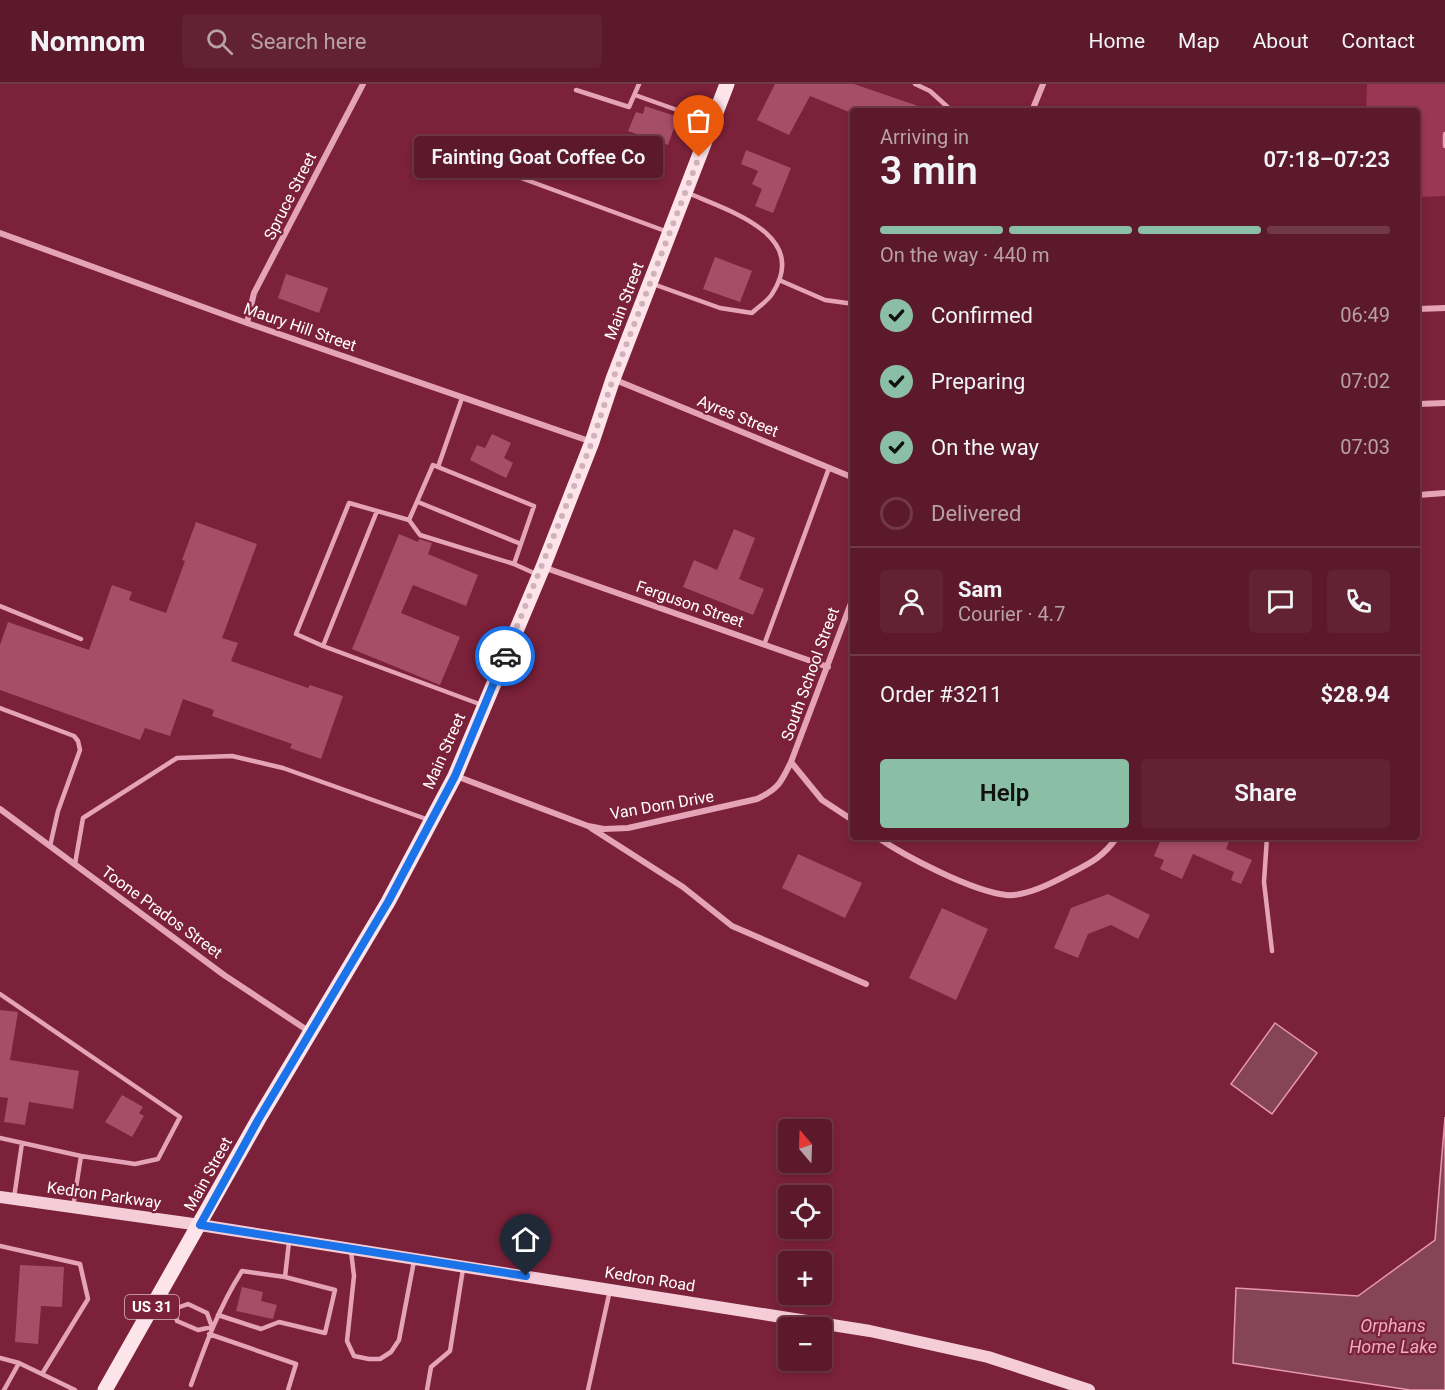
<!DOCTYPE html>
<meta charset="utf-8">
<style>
:root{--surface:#5c192c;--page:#622234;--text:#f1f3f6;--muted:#b8a0a9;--line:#713848;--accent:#8abfa5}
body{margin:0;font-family:Roboto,sans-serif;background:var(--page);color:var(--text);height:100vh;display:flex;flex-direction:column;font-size:22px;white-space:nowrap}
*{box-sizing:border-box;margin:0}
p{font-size:20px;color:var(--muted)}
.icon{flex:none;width:33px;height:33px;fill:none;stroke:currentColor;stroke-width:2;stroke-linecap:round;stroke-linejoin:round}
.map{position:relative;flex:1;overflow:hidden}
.drawer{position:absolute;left:850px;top:24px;width:570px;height:732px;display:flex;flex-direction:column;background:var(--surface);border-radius:6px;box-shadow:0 3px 9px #0003,0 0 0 2px var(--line)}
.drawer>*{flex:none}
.needle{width:39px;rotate:341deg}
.buttons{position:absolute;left:778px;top:1035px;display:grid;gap:12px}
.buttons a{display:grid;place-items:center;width:54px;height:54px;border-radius:6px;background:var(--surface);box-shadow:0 3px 9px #0003,0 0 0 2px var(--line);font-size:30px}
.pin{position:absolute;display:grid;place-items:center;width:51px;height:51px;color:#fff;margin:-62px -26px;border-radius:50% 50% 50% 0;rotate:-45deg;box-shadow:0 0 6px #0007}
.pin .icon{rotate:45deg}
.courier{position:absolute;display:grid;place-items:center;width:60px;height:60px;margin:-30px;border:4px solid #1a73e8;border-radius:50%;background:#fff;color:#222;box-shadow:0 2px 8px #0007}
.bubble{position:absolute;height:42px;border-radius:6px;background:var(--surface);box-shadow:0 3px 9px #0003,0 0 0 2px var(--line);font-size:20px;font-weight:600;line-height:42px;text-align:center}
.head em{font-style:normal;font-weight:600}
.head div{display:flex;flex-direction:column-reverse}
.head{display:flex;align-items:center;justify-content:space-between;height:102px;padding:0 30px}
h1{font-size:39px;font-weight:600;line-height:45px}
.bar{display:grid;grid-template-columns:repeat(4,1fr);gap:9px 6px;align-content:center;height:72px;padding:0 30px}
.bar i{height:8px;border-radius:4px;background:var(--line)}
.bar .active{background:var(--accent)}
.bar p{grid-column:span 4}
.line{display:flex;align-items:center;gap:15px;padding:0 30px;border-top:2px solid var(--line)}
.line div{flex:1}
.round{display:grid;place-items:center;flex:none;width:63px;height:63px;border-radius:6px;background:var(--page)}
ol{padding:0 30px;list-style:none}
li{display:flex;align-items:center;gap:18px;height:66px}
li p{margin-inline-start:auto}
li .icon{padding:6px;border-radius:50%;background:var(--accent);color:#111;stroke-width:4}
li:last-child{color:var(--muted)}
li i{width:33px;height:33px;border:3px solid var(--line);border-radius:50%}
.cta{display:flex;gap:12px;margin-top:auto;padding:12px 30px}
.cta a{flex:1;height:69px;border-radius:6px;background:var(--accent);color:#111;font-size:24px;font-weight:600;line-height:69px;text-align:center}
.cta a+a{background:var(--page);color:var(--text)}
header{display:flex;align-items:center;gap:36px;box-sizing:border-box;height:84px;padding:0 30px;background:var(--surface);border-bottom:2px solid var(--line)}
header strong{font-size:28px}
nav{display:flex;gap:33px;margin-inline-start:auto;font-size:21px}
.search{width:420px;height:54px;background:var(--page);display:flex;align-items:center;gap:15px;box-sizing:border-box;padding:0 21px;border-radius:6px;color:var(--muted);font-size:22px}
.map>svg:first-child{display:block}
.green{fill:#9a3755}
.water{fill:#864457;stroke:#e797b0;stroke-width:1.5}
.building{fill:#a64e68}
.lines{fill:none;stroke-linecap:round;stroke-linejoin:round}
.lane{stroke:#e5a3b7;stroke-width:4.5}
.street{stroke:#e5a3b7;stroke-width:6}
.secondary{stroke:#f5cdd8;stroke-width:12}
.primary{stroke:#fde4ea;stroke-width:15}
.done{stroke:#d1b1ba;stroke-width:6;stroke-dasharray:0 10.8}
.route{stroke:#1a73e8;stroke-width:8}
.labels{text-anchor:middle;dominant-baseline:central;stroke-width:4.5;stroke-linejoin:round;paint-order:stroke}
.shield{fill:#7b213a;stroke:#d7bcc4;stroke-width:1.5}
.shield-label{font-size:15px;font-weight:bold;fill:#fff}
.street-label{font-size:16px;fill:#fff;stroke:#7b213a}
.water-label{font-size:18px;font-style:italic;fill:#edaec1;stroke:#7b213a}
</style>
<header>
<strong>Nomnom</strong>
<div class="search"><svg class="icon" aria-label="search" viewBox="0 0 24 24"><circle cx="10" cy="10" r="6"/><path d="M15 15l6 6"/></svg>Search here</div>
<nav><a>Home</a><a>Map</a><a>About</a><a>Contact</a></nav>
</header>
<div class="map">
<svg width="1445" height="1306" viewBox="0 0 1445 1306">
<rect width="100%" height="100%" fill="#7b213a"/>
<path class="green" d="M 1367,0 L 1445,0 L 1445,112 L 1418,113 L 1418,27 L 1366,27 Z"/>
<path class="water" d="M 1275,939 L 1317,969 L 1272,1030 L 1231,1000 Z
M 1445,1033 L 1445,1306 L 1410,1306 L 1233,1279 L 1236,1204 L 1358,1212 L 1435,1156 Z"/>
<path class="building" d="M 775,0 L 854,0 L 927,25 L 927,27 L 854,27 L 854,30 L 810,12 L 789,51 L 757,36 Z
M 645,22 L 678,33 L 668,61 L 628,47 L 636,28 L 643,30 Z
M 746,66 L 791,84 L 773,129 L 755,122 L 762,105 L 752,100 L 758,87 L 741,80 Z
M 715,173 L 752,187 L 740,218 L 703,205 Z
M 286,190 L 328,204 L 319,229 L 278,214 Z
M 492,350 L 511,359 L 504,374 L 513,379 L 506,394 L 470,376 L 477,361 L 485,364 Z
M 196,438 L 257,460 L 222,554 L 238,559 L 231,577 L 308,604 L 310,601 L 343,612 L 321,675 L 290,664 L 292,660 L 212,632 L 214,626 L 183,615 L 170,652 L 145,644 L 140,656 L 0,606 L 0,561 L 8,538 L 89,566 L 112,501 L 132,508 L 129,516 L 166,529 L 185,477 L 182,476 Z
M 734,445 L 755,454 L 739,495 L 764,505 L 753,531 L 683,503 L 694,476 L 717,486 Z
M 399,450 L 418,458 L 419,455 L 432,459 L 428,470 L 478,491 L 466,522 L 413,501 L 401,529 L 460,553 L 440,601 L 352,565 Z
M 1162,753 L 1217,753 L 1229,758 L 1226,765 L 1252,776 L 1241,800 L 1231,796 L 1234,788 L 1193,770 L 1182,795 L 1160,785 L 1164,776 L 1154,772 Z
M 798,770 L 862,799 L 845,834 L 782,804 Z
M 1108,810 L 1150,831 L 1138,855 L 1111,841 L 1088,850 L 1078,874 L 1054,864 L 1071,824 Z
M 942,824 L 988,845 L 956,916 L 909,894 Z
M 0,926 L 18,928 L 10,976 L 79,987 L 73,1025 L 29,1018 L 25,1041 L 4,1038 L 8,1014 L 0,1013 Z
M 122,1011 L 143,1023 L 139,1029 L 144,1032 L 132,1053 L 105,1038 Z
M 20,1181 L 64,1183 L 62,1223 L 41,1222 L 38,1260 L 15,1258 Z
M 242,1203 L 263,1208 L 261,1217 L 277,1221 L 273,1235 L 236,1227 Z"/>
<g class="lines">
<path class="lane" d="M 915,0 L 930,7 L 952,27
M 576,6 L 629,23 L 639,0
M 635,11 L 708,37
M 1445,50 L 1445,62
M 513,91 L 668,148
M 779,196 L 825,216 L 854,220
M 653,200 L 720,224 L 752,229 C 758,223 768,217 772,210 C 811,151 729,127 688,109
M 438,383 L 462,314
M 418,418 L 521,460
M 377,427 L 323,562 L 296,550 L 349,419 L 409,436 L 433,381 L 534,422 L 514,480
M 409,436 L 420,451 L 514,480 L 536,490
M 0,522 L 81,555
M 764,561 L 829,384
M 323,562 L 482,621
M 0,624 L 74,652 L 78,657 L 80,666 L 58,727 L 50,762
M 1267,753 L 1264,798 L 1272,867
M 75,780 L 83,734 L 177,674 L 232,672 L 283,684 L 429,736
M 0,910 L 180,1033 L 158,1075 L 135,1080 L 81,1072 L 0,1054
M 14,1114 L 22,1059
M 73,1123 L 81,1072
M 0,1162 L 80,1180 L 88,1215 L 42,1290
M 351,1167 L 354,1192 L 347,1257 L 354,1272 L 369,1275 L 380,1275 L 391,1268 L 399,1256 L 414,1177
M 159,1218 L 174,1225 L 188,1220 L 207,1229 L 212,1243 L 198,1246 L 177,1237 L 174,1225
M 218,1231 L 261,1245 L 279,1238 L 325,1249 L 335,1206 L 285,1193
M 209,1250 L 296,1280 L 288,1306
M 0,1274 L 19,1279
M 191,1301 C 205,1262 219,1223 242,1187 L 285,1193 L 289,1158
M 4,1306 L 19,1279 L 75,1306
M 427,1306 L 431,1283 L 450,1267 L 463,1185
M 588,1306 L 610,1206"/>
<path class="street" d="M 1032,27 L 1043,0
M 0,149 L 247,239 L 592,358
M 1418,225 L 1445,224
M 247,239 L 254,209 L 363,0
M 613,295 L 854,394
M 1418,320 L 1445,319
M 1418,411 L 1445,409
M 543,483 L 828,583
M 791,678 L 822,716 L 854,737
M 456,692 L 588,742 L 604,745 L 628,744 L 757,715 C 778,705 781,699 791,678 L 854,511
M 0,725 L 224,891 L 310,948
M 591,744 L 683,803 L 732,842 L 866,900
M 877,753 C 906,773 972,807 1006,811 C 1026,813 1054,798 1071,789 C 1091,779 1104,772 1117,753"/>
<path class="secondary" d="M 0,1113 L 200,1141 L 870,1247 L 988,1273 L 1089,1306"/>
<path class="primary" d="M 105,1306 L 258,1036 L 388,818 L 455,692 L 543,483 L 592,358 L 613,295 L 727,0"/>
</g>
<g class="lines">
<path class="done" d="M 505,572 L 592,358 L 613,295 L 699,73"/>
<path class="route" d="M 505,572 L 455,692 L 388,818 L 258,1036 L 200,1141 L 526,1192"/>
</g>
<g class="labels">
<rect class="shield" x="125" y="1211" width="54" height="24" rx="4.5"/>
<g class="shield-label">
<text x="152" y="1223">US 31</text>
</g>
<g class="street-label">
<text transform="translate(290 112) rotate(-63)">Spruce Street</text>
<text transform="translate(624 217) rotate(-69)">Main Street</text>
<text transform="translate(300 243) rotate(19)">Maury Hill Street</text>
<text transform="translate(738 332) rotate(22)">Ayres Street</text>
<text transform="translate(690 520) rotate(19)">Ferguson Street</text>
<text transform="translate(810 590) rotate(-70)">South School Street</text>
<text transform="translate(444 667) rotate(-66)">Main Street</text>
<text transform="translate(662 721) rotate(-10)">Van Dorn Drive</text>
<text transform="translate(162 828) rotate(36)">Toone Prados Street</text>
<text transform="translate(208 1090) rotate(-61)">Main Street</text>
<text transform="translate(104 1111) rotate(8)">Kedron Parkway</text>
<text transform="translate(650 1195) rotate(9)">Kedron Road</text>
</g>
<g class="water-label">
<text x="1393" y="1241">Orphans<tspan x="1393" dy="21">Home Lake</tspan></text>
</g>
</g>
</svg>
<div class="buttons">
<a><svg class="needle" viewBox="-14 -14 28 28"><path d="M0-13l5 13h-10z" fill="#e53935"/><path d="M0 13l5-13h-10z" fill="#b8a0a9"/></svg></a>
<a><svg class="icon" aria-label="locate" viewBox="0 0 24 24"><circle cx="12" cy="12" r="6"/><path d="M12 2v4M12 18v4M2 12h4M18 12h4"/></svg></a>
<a>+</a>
<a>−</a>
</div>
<div class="pin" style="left:699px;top:73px;background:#ea580c"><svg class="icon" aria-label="bag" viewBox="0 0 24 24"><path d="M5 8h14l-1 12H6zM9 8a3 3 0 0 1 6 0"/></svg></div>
<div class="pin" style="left:526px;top:1192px;background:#1f2937"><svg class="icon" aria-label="home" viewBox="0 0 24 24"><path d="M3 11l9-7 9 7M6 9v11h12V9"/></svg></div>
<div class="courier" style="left:505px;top:572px"><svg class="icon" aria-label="car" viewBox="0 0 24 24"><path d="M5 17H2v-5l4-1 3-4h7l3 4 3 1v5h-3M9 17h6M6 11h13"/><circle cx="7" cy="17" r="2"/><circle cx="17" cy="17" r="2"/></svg></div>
<div class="bubble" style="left:414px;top:52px;width:249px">Fainting Goat Coffee Co</div>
<section class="drawer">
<div class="head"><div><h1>3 min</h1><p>Arriving in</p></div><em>07:18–07:23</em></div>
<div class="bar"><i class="active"></i><i class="active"></i><i class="active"></i><i></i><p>On the way · 440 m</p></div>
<ol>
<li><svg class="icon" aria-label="check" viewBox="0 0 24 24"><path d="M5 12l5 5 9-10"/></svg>Confirmed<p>06:49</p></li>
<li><svg class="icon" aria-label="check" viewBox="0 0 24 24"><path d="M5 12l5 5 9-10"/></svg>Preparing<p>07:02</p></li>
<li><svg class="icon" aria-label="check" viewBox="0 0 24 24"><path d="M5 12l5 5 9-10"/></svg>On the way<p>07:03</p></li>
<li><i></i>Delivered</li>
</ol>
<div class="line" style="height:108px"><a class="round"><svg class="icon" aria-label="person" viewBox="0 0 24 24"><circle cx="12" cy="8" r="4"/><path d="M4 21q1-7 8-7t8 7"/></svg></a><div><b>Sam</b><p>Courier · 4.7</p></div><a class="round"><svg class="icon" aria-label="chat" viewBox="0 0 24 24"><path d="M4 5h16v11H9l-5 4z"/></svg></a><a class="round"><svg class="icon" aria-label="phone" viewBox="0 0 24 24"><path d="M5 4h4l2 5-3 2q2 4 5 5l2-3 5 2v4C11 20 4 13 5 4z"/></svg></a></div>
<div class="line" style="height:78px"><div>Order #3211</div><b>$28.94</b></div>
<div class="cta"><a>Help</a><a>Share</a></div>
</section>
</div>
